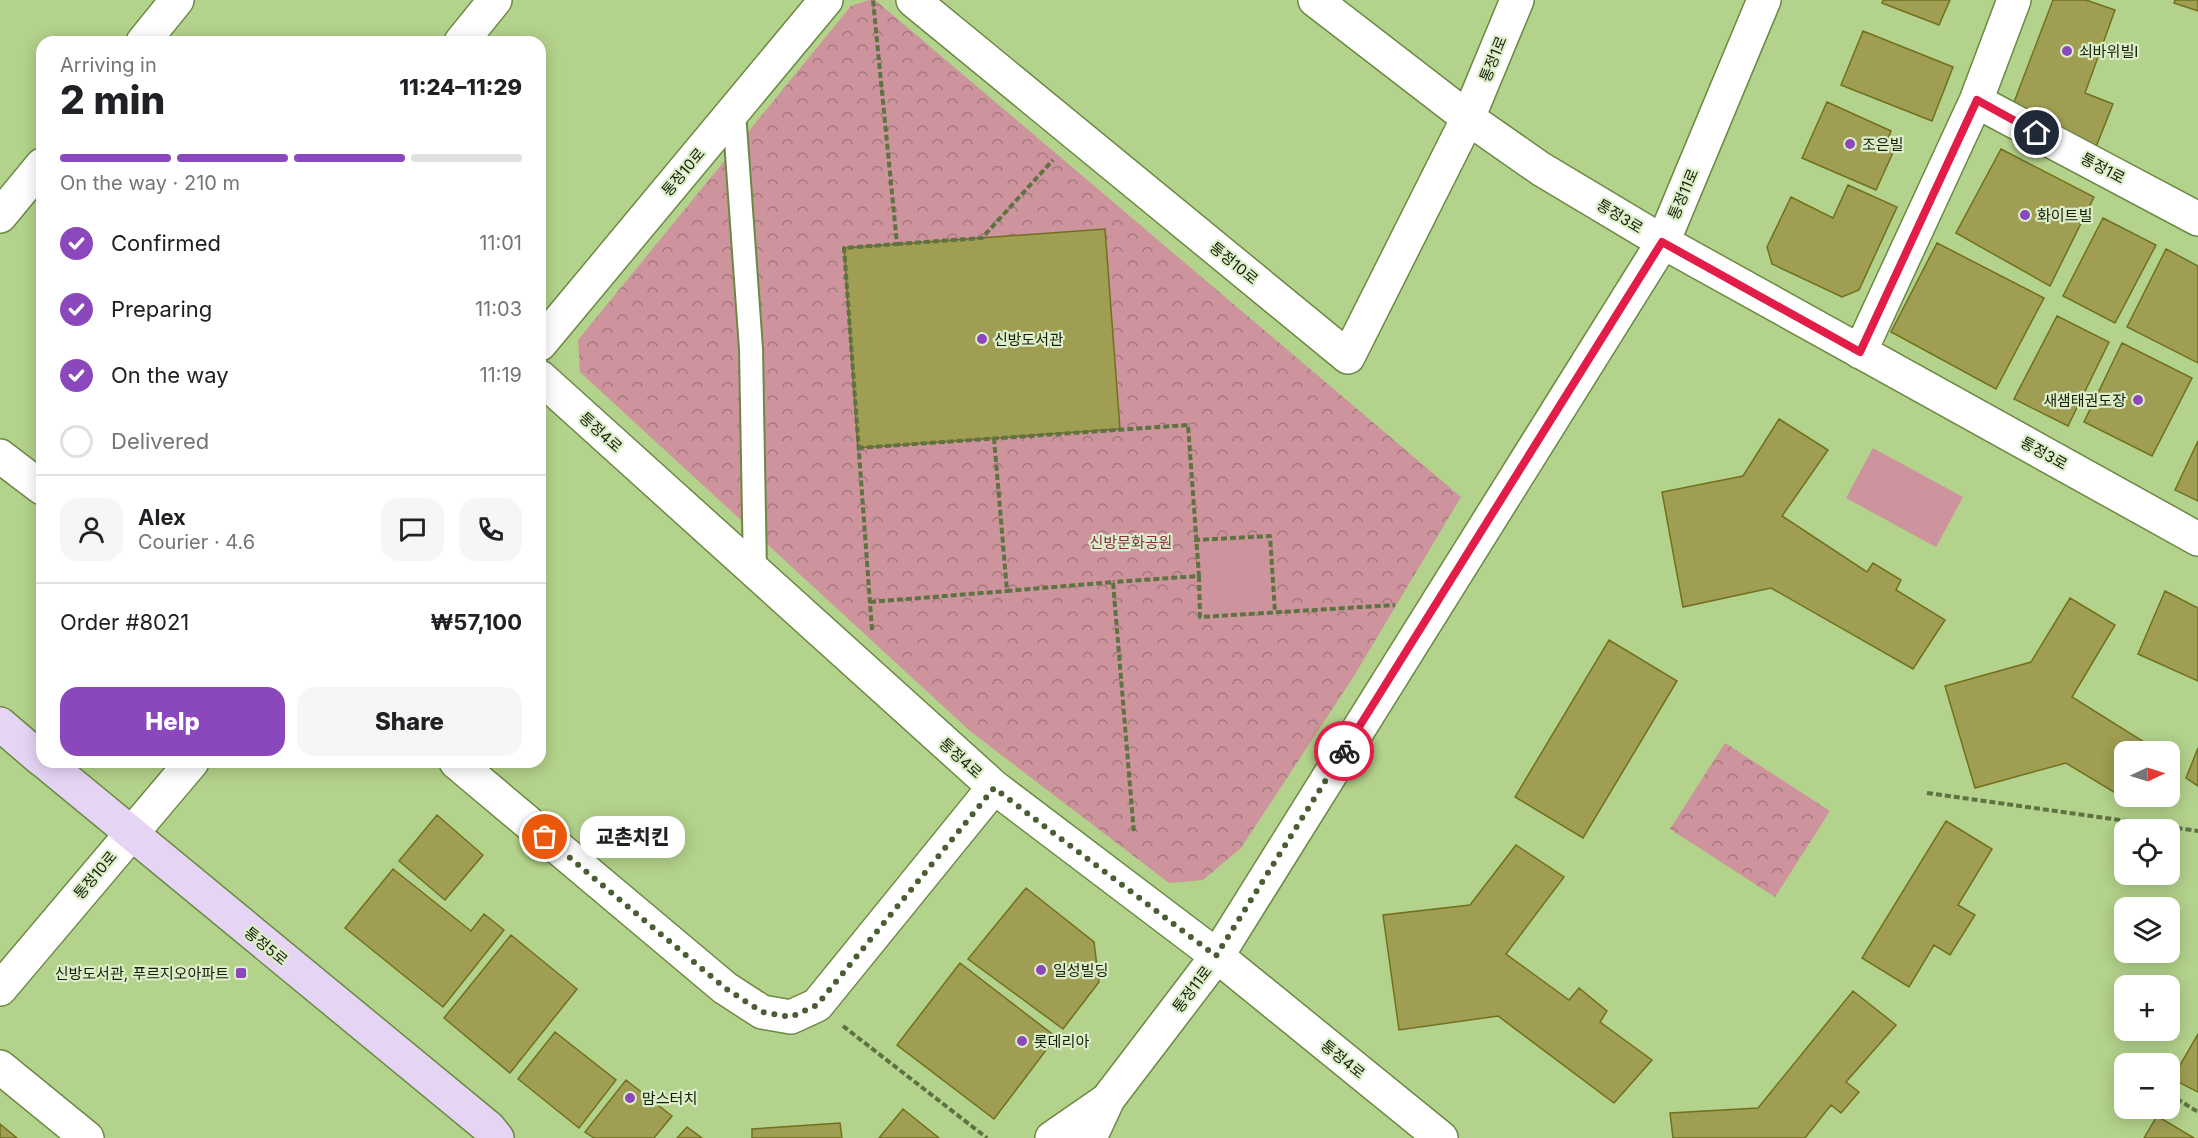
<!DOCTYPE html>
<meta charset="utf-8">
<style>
:root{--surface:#fff;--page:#f6f6f6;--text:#202124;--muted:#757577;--line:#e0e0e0;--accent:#8b48bc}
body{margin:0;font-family:Inter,"Noto Sans KR",sans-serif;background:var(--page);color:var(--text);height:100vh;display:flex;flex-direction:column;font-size:22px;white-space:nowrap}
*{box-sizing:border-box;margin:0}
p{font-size:20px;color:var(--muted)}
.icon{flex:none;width:33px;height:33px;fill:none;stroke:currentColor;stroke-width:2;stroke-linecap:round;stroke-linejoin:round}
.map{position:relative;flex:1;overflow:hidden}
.drawer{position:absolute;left:36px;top:36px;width:510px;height:732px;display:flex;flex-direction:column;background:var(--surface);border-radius:18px;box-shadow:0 3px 15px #0003}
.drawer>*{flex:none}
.needle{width:39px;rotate:86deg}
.controls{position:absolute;left:2114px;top:741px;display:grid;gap:12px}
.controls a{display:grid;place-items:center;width:66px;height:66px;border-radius:12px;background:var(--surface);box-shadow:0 3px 15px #0003;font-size:30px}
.pin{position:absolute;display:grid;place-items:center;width:51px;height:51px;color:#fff;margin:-26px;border:3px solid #fff;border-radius:50%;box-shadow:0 2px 6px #0007}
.courier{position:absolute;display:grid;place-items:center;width:60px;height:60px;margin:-30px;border:4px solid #e11d48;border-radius:50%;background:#fff;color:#222;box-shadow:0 2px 8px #0007}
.bubble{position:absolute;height:42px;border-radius:18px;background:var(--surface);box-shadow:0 3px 15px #0003;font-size:20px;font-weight:800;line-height:42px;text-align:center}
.headline em{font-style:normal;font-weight:800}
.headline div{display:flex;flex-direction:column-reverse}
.headline{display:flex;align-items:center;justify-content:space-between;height:102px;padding:0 24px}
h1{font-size:39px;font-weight:800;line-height:45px}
.bar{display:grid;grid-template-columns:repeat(4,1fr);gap:9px 6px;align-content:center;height:72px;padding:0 24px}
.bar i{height:8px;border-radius:4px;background:var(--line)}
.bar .active{background:var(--accent)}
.bar p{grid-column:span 4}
.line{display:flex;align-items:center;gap:15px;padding:0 24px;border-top:2px solid var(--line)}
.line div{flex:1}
.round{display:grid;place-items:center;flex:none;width:63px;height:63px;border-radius:18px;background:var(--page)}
ol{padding:0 24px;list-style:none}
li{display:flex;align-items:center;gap:18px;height:66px}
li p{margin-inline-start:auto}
li .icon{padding:6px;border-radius:50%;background:var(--accent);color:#fff;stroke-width:4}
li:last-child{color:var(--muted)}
li i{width:33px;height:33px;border:3px solid var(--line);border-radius:50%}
.action{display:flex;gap:12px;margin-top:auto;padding:12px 24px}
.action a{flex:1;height:69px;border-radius:18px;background:var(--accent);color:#fff;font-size:24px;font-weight:800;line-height:69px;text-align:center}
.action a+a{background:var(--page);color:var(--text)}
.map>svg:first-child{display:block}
.park{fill:url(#park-crowns)}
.pitch{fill:#cd949d}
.building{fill:#9f9e52;stroke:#72701e;stroke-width:1.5}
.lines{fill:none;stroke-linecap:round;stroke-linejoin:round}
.lane-casing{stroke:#6c8944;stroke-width:26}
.street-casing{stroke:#6c8944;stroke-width:36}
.secondary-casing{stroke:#6c8944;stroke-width:36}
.path{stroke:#5e7242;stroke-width:4;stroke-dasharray:6 3;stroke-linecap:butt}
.lane{stroke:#fff;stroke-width:22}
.street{stroke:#fff;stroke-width:33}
.secondary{stroke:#e6d4f5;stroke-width:33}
.done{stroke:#4b5d33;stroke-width:6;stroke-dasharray:0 10.8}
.route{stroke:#e11d48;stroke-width:8}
.poi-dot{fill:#8b48bc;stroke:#dcedca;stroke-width:2}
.labels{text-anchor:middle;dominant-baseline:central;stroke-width:4.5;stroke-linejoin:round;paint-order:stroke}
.poi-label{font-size:15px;fill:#131e03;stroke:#dcedca;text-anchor:start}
.street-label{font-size:15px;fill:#131e03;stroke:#dcedca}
.park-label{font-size:15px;fill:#892b44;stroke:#dcedca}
</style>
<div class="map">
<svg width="2198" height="1138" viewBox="0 0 2198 1138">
<defs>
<pattern id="park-crowns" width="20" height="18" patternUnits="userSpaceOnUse" patternTransform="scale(1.5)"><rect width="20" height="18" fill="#cd949d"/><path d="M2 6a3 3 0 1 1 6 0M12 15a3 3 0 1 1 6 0" fill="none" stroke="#a5787e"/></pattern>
</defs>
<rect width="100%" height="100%" fill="#b3d28b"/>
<path class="park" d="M 869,0 L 875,0 L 1461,497 L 1354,676 L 1241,848 L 1203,880 L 1169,883 L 970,731 L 580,372 L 578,340 L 851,6 Z
M 1725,743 L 1830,811 L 1775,897 L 1670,829 Z"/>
<path class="pitch" d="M 1873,448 L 1963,497 L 1936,547 L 1846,498 Z
M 1270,536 L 1275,612 L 1200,617 L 1196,540 Z"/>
<path class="building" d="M 1883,0 L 1950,0 L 1939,25 L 1882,3 Z
M 2053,0 L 2086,0 L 2115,10 L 2085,93 L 2113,104 L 2096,147 L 2011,110 Z
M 2175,0 L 2198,0 L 2198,11 L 2174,3 Z
M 1863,31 L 1953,67 L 1932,121 L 1841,85 Z
M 1827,102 L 1891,131 L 1887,142 L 1896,146 L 1876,190 L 1802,158 Z
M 2001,149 L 2094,197 L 2050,286 L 1956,233 Z
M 1848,185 L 1897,207 L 1859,290 L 1842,297 L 1772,264 L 1767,247 L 1791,197 L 1833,218 Z
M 2103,218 L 2156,245 L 2115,323 L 2063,296 Z
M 1105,229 L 1120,429 L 858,448 L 844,248 Z
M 1937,243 L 2044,298 L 1996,389 L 1891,332 Z
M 2166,249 L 2198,266 L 2198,363 L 2127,327 Z
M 2057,316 L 2109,342 L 2068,426 L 2014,399 Z
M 2122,343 L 2192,378 L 2152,456 L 2084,422 Z
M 1779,419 L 1828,450 L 1782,516 L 1867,572 L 1873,563 L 1901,580 L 1896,590 L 1945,620 L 1913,669 L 1771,588 L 1683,607 L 1662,492 L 1743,476 Z
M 2198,441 L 2198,501 L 2175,490 Z
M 2165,591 L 2198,608 L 2198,681 L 2138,654 Z
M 2070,598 L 2115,625 L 2072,697 L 2160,752 L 2124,752 L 2124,796 L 2136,796 L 2132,803 L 2066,763 L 1975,788 L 1945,686 L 2031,662 Z
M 1609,640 L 1677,681 L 1583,838 L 1515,797 Z
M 2198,748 L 2198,786 L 2186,778 Z
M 437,815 L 483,855 L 445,900 L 399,861 Z
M 1946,821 L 1992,849 L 1958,905 L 1975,915 L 1950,955 L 1934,945 L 1909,987 L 1862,958 Z
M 1516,845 L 1564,877 L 1506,954 L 1569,1000 L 1579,988 L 1607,1011 L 1600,1022 L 1652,1060 L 1614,1103 L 1498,1016 L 1399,1030 L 1383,915 L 1470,905 Z
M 393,869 L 471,931 L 484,914 L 504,930 L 443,1007 L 345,928 Z
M 1026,888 L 1094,942 L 1099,982 L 1063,1029 L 968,959 Z
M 511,935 L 577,989 L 510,1073 L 444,1018 Z
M 960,963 L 1056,1037 L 994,1119 L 897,1045 Z
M 1853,991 L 1896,1025 L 1846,1082 L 1859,1092 L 1841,1113 L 1831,1105 L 1805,1138 L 1673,1138 L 1670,1113 L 1758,1108 Z
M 555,1032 L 616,1080 L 579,1128 L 518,1079 Z
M 2198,1034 L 2198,1092 L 2172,1079 Z
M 626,1080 L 672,1116 L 654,1138 L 594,1138 L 585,1132 Z
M 903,1109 L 939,1138 L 879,1138 Z
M 2157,1116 L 2194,1138 L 2144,1138 Z
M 840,1123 L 842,1138 L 752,1138 L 752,1129 Z
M 0,1124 L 17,1138 L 0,1138 Z
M 687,1127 L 702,1138 L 677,1138 Z"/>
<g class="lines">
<defs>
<path id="lane" d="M 734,112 L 751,349 L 755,571"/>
<path id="street" d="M 913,0 L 1348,357 L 1468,118 L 1517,0
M 1315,0 L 1468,118 L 1541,169 L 1663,242 L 2198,539
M 143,42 L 177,0
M 461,42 L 495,0
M 1976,101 L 2198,219
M 0,216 L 42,165
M 540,344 L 826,0
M 1860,352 L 1976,101 L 2014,0
M 540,377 L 994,787 L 1217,956 L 1441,1138
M 0,456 L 42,488
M 456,762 L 725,988 L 762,1012 L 791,1017 L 817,1005 L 994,787
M 0,989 L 192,762
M 0,1067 L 87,1138
M 1052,1138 L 1107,1100
M 1090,1138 L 1108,1099 L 1217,956 L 1663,242 L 1764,0"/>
<path id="secondary" d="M 0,724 L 42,760
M 45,762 L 489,1128 L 497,1138"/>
</defs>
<use href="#lane" class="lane-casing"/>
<use href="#street" class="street-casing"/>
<use href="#secondary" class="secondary-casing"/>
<path class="path" d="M 897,244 L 982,238 L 1053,160
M 994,438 L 1007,591 L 1113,582 L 1134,834
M 858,448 L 1188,425 L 1199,576 L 1113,582
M 1196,542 L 1196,540 L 1270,536 L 1275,612
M 1199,576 L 1200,617 L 1395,605
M 870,602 L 1007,591
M 872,630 L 844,248 L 897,244 L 873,0
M 1927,793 L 2198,831
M 843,1026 L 987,1138
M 2169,1094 L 2198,1112"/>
<use href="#lane" class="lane"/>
<use href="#street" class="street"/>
<use href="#secondary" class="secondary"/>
</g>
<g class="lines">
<path class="done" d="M 545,837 L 725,988 L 762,1012 L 791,1017 L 817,1005 L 994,788 L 1216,956 L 1344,751"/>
<path class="route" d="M 1344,751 L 1662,242 L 1860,352 L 1977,100 L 2037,133"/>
</g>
<g class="poi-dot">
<circle cx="2067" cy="51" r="6"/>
<circle cx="1850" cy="144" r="6"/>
<circle cx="2025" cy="215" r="6"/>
<circle cx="982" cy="339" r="6"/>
<circle cx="2138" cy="400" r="6"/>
<circle cx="1041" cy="970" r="6"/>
<rect x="235" y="967" width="12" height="12" rx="3"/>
<circle cx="1022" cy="1041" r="6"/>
<circle cx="630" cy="1098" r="6"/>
</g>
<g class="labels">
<g class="poi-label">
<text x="2079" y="51">쇠바위빌I</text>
<text x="1862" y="144">조은빌</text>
<text x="2037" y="215">화이트빌</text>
<text x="994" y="339">신방도서관</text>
<text x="2126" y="400" text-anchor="end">새샘태권도장</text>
<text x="1053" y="970">일성빌딩</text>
<text x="229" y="973" text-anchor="end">신방도서관, 푸르지오아파트</text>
<text x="1034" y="1041">롯데리아</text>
<text x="642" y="1098">맘스터치</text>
</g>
<g class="street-label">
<text transform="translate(1493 59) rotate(-68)">통정1로</text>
<text transform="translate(2103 168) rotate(28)">통정1로</text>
<text transform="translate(683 172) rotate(-50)">통정10로</text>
<text transform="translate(1683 194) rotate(-67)">통정11로</text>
<text transform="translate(1620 216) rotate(31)">통정3로</text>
<text transform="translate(1234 263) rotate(39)">통정10로</text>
<text transform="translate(601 432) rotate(42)">통정4로</text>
<text transform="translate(2044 453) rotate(29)">통정3로</text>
<text transform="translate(961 758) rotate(42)">통정4로</text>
<text transform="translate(95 875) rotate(-50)">통정10로</text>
<text transform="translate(266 946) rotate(39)">통정5로</text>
<text transform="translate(1192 989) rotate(-53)">통정11로</text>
<text transform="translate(1343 1059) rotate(39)">통정4로</text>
</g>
<g class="park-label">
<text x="1131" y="542">신방문화공원</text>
</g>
</g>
</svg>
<div class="controls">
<a><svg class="needle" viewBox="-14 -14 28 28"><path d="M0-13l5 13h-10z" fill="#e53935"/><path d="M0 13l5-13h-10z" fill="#757577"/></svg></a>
<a><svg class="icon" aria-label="locate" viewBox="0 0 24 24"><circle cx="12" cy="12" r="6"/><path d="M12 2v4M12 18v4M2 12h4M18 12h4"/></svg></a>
<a><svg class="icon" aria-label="layers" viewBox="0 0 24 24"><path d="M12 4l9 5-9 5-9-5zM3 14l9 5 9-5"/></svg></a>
<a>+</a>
<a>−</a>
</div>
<div class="pin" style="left:545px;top:837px;background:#ea580c"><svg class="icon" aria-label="bag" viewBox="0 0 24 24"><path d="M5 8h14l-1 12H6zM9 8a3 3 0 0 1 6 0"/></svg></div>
<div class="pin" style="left:2037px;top:133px;background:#1f2937"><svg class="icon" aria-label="home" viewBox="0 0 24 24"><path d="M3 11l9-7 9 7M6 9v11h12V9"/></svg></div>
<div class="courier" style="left:1344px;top:751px"><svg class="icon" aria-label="bike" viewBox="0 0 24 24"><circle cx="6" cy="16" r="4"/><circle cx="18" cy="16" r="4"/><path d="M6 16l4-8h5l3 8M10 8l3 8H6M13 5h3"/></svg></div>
<div class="bubble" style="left:580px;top:816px;width:105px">교촌치킨</div>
<section class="drawer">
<div class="headline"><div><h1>2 min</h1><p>Arriving in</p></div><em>11:24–11:29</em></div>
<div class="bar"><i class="active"></i><i class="active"></i><i class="active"></i><i></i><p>On the way · 210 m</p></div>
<ol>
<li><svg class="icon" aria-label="check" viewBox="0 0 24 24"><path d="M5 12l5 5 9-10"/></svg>Confirmed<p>11:01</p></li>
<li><svg class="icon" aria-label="check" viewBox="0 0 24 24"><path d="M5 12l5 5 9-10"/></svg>Preparing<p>11:03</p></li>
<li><svg class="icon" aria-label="check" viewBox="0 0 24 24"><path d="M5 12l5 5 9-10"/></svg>On the way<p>11:19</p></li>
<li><i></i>Delivered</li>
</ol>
<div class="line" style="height:108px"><a class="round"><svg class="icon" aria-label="person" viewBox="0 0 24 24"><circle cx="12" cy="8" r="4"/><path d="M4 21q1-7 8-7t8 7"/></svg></a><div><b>Alex</b><p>Courier · 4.6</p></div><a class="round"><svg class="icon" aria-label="chat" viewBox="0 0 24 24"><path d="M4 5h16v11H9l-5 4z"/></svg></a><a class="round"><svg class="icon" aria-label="phone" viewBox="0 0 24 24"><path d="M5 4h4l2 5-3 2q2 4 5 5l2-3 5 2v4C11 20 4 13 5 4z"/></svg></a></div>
<div class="line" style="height:78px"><div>Order #8021</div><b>₩57,100</b></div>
<div class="action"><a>Help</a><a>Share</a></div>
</section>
</div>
